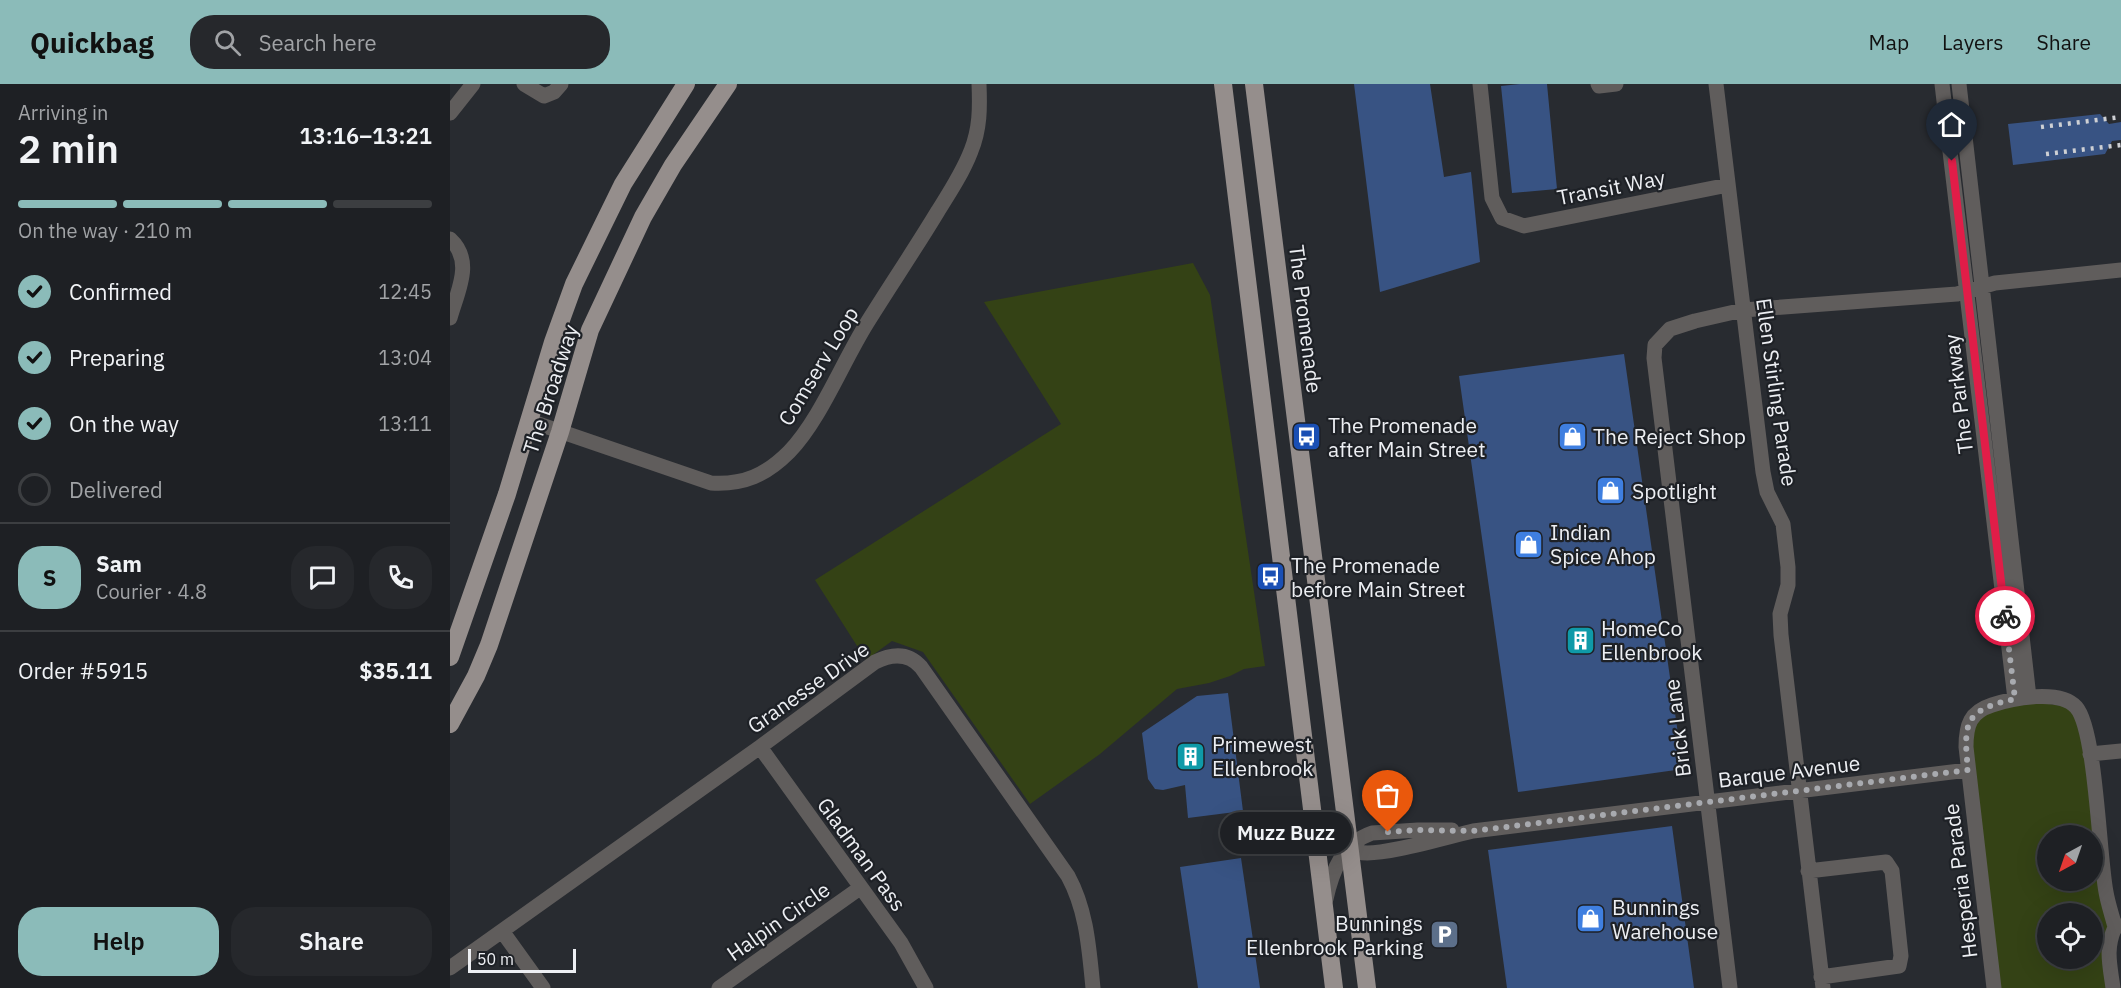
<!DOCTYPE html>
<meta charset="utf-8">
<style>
:root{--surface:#1e2024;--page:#26282c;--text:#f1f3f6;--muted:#a1a3a6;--line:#3c3e41;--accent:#8bbbb9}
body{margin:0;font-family:"IBM Plex Sans",sans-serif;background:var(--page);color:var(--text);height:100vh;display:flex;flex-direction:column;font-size:22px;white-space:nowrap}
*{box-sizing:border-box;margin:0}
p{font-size:20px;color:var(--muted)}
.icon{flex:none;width:33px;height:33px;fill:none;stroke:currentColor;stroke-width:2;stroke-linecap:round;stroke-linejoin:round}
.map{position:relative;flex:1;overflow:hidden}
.details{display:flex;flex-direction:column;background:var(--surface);width:450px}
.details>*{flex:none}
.needle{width:39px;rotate:220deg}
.fabs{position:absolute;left:1587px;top:741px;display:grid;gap:12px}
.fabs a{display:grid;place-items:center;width:66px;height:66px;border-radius:50%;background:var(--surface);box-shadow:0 6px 24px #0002,0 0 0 2px var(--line);font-size:30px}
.scale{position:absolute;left:18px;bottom:15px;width:108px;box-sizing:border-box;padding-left:6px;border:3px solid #edeff3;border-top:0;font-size:16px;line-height:21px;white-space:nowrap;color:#edeff3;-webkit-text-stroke:4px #1e2126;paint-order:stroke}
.pin{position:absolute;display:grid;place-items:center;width:51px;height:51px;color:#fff;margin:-62px -26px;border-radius:50% 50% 50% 0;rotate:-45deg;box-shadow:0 0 6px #0007}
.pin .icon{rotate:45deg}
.courier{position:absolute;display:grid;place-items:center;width:60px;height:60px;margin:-30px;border:4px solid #e11d48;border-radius:50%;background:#fff;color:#222;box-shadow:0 2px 8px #0007}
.bubble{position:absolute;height:42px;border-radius:21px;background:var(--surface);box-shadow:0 6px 24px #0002,0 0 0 2px var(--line);font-size:20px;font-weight:600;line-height:42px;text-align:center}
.headline em{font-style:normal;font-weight:600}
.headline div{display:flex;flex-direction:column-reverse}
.headline{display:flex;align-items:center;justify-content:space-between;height:102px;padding:0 18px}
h1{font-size:39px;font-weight:600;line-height:45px}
.bar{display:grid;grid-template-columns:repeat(4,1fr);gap:9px 6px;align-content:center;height:72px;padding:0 18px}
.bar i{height:8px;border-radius:4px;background:var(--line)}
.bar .active{background:var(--accent)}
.bar p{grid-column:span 4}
.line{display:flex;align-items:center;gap:15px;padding:0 18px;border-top:2px solid var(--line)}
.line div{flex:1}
.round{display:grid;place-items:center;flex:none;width:63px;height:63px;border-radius:24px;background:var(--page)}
ol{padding:0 18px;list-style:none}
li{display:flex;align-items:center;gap:18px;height:66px}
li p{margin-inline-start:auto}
li .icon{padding:6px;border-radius:50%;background:var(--accent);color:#111;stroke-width:4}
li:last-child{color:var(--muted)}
li i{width:33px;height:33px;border:3px solid var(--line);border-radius:50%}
.button{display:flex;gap:12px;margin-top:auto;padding:12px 18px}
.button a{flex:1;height:69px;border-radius:24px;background:var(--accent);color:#111;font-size:24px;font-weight:600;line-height:69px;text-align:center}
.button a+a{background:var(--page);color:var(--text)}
header{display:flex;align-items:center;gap:36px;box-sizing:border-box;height:84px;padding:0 30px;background:var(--accent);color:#111}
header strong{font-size:28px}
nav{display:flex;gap:33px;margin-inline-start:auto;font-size:21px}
.search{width:420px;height:54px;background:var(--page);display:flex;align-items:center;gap:15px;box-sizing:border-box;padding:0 21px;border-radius:24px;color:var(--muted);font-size:22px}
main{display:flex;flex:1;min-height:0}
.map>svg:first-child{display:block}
.green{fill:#344215;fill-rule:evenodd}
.building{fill:#385383}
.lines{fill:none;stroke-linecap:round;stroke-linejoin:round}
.minor{stroke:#605d5c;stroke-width:15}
.major{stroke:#958e8c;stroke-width:18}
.rail{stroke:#ced0d4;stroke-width:4.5;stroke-dasharray:3 6;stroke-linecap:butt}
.done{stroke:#a8aaaf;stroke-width:6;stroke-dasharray:0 10.8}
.route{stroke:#e11d48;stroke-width:8}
.labels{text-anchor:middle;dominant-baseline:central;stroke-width:4.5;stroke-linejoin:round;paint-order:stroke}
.street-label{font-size:21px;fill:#edeff3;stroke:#1e2126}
.poi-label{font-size:21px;fill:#edeff3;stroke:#1e2126;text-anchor:start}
</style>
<header>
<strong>Quickbag</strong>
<div class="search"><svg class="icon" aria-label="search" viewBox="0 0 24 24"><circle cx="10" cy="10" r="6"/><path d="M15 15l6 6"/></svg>Search here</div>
<nav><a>Map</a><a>Layers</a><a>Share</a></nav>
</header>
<main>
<section class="details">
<div class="headline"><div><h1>2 min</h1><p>Arriving in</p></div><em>13:16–13:21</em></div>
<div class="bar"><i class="active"></i><i class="active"></i><i class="active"></i><i></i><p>On the way · 210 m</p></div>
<ol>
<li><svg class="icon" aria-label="check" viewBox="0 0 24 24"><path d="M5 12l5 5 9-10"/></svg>Confirmed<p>12:45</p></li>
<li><svg class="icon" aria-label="check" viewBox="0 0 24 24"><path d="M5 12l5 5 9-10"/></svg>Preparing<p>13:04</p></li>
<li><svg class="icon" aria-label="check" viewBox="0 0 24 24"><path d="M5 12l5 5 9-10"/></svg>On the way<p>13:11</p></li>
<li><i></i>Delivered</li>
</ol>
<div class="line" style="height:108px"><b class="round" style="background:var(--accent);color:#111">S</b><div><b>Sam</b><p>Courier · 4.8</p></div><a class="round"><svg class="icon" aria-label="chat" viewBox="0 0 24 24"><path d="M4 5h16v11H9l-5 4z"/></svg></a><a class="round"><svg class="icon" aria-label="phone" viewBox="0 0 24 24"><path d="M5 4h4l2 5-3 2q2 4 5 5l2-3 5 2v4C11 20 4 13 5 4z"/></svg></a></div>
<div class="line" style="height:78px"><div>Order #5915</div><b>$35.11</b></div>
<div class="button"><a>Help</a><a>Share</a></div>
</section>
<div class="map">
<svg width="1671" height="904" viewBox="0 0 1671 904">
<rect width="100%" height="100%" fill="#282b30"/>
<path class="green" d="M 743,179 L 760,211 L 815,582 L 794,585 L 780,592 L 759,599 L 727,605 L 650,670 L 580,720 L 473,568 L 442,557 L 416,576 L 365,496 L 611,340 L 534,218 Z
M 1565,615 L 1627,624 L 1656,808 L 1663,904 L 1544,904 L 1518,686 L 1522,634 ZM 1598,752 L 1642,752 L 1642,796 L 1598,796 ZM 1598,830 L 1642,830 L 1642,874 L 1598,874 Z"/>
<path class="building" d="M 904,0 L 980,0 L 994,93 L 1021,88 L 1030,178 L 930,208 Z
M 1070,0 L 1097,0 L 1107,105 L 1062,109 L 1051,2 Z
M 1650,30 L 1659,40 L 1671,38 L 1671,56 L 1662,57 L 1655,70 L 1563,81 L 1558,40 Z
M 1174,270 L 1233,685 L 1068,708 L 1009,292 Z
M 778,609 L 793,727 L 738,734 L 735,701 L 713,706 L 705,705 L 698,695 L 692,649 L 747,612 Z
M 1222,742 L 1244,904 L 1057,904 L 1038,766 Z
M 791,774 L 810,904 L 748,904 L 730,783 Z"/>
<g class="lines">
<path class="minor" d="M 74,0 L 94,12 L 104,8 L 111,0
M 1030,0 L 1042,114 L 1052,134 L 1074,142 L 1278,101
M 1148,0 L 1149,2 L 1166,0
M 1266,0 L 1313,388 L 1317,408 L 1333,440 L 1338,483 L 1338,501 L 1330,530 L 1331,551 L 1373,904
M 1492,0 L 1565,615
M 1509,0 L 1579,613
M 0,29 L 23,0
M 0,155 C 24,177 8,206 0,234
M 80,337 L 261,399 C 294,401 316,391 339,368 C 370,336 392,279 417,239 C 440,202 465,165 488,127 C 500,108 513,88 521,67 C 530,45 530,24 529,0
M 310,663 L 451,859 L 476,904
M 1640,670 L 1671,667
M 863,728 C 875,742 890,762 909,768 C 927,774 1001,752 1023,747 L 1518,686
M 1358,787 L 1436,778 L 1442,787 L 1451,872 L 1449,882 L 1371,893
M 876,815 C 882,787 893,759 922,749 L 968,746 L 1002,746
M 52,847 L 93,904
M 0,884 L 310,663 L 425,578 C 441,570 458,568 471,583 L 618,792 C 637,827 639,865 643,904
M 269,904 L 410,804
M 1280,904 L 1204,274 L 1205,261 L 1220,245 L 1245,237 L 1293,226 L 1507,210 L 1545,199 L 1671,186
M 1544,904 L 1516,663 C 1516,641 1520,628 1542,621 C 1563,614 1610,605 1626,623 C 1646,645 1649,772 1656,808 C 1658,820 1662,831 1665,843 L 1671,842
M 1663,904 C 1660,881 1655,865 1665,843"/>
<path class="major" d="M 773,0 L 884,904
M 804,0 L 917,904
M 0,573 L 57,410 L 103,258 L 124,200 L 173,100 L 236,0
M 0,640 L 26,592 L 39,561 L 110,348 L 140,246 L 193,133 L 223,81 L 278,0"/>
<path class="rail" d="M 1591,43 L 1671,33
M 1596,70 L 1671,61"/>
</g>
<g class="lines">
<path class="done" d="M 938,748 L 968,746 L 1023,747 L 1518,686 C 1513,637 1515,626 1565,615 L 1555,532"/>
<path class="route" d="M 1502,77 L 1555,532"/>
</g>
<defs>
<symbol id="shop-square" viewBox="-11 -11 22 22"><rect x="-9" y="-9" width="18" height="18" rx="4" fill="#3f7fe0" stroke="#1e2126"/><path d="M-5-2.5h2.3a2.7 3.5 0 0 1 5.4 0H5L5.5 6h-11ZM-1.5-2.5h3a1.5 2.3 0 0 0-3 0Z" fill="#fff"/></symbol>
<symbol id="bus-square" viewBox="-11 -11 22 22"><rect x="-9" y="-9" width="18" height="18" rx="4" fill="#1a4fb4" stroke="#1e2126"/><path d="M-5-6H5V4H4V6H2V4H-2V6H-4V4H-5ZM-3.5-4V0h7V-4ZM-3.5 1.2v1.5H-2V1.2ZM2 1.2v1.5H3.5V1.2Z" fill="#fff"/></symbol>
<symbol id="building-square" viewBox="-11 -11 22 22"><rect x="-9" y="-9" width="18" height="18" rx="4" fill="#0f9aa8" stroke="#1e2126"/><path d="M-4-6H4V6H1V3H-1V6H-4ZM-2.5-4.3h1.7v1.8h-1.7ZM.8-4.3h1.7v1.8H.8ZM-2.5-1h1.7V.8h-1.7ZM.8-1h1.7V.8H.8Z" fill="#fff"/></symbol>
<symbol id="parking-square" viewBox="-11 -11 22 22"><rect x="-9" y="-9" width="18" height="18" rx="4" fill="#5c6f8a" stroke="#1e2126"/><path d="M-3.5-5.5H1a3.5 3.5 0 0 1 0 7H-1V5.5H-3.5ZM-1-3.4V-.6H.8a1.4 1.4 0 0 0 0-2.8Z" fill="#fff"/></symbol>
</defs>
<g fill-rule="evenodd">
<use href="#shop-square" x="1106" y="336" width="33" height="33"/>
<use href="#bus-square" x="840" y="336" width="33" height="33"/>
<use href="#shop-square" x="1144" y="390" width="33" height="33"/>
<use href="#shop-square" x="1062" y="444" width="33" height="33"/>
<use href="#bus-square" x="804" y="476" width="33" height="33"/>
<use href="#building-square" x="1114" y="540" width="33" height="33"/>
<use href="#building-square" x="724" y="656" width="33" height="33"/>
<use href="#shop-square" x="1124" y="818" width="33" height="33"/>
<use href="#parking-square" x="978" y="834" width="33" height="33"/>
</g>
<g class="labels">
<g class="street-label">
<text transform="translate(1161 103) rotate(-11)">Transit Way</text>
<text transform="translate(856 235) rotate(83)">The Promenade</text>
<text transform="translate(368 282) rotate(-59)">Comserv Loop</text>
<text transform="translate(100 305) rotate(-72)">The Broadway</text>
<text transform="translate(1327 308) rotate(82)">Ellen Stirling Parade</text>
<text transform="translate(1508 310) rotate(-97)">The Parkway</text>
<text transform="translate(358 603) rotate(-35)">Granesse Drive</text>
<text transform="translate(1227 644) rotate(-97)">Brick Lane</text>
<text transform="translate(1339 687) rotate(-7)">Barque Avenue</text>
<text transform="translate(412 770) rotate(54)">Gladman Pass</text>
<text transform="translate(1510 797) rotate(-97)">Hesperia Parade</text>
<text transform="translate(328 837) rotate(-35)">Halpin Circle</text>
</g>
<g class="poi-label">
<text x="878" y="341">The Promenade<tspan x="878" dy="24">after Main Street</tspan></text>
<text x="1143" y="352">The Reject Shop</text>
<text x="1182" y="407">Spotlight</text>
<text x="1100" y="448">Indian<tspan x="1100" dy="24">Spice Ahop</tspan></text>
<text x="841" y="481">The Promenade<tspan x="841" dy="24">before Main Street</tspan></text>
<text x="1151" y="544">HomeCo<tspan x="1151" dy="24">Ellenbrook</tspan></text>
<text x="762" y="660">Primewest<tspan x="762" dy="24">Ellenbrook</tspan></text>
<text x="1162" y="823">Bunnings<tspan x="1162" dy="24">Warehouse</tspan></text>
<text x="973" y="839" text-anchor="end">Bunnings<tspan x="973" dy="24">Ellenbrook Parking</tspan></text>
</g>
</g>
</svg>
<div class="fabs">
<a><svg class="needle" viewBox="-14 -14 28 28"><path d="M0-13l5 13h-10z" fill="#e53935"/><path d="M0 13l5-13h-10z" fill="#a1a3a6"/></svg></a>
<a><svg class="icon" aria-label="locate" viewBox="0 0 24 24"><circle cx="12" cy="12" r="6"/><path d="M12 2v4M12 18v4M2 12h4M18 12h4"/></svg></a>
</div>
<div class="scale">50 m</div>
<div class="pin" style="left:938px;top:748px;background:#ea580c"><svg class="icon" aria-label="bag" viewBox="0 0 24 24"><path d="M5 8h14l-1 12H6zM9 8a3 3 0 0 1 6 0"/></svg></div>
<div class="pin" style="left:1502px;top:77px;background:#1f2937"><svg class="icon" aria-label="home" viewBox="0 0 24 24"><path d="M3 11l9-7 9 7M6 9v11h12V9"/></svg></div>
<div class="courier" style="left:1555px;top:532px"><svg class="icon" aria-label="bike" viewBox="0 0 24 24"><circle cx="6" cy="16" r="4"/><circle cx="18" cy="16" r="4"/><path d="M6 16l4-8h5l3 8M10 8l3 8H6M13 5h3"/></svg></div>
<div class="bubble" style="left:770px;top:728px;width:132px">Muzz Buzz</div>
</div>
</main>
